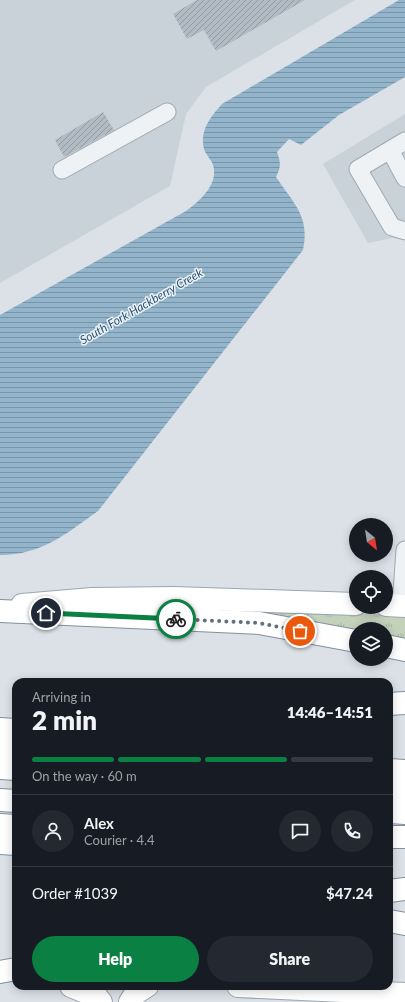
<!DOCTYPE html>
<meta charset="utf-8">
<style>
:root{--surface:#171b24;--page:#242831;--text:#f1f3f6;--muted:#9ea1a6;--line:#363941;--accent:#0b8043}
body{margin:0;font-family:Lato,sans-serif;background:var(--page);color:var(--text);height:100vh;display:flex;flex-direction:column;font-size:15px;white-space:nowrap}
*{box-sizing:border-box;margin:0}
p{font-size:13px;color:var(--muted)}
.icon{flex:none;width:22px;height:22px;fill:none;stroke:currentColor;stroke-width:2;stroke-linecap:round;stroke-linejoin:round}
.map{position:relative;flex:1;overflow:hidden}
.sheet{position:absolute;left:12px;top:678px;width:381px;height:312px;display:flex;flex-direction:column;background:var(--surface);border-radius:12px;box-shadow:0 2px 10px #0003}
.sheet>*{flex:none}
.needle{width:26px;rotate:150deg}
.tools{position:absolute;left:349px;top:518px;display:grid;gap:8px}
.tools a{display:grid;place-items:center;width:44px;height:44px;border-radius:50%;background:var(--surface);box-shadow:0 2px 10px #0003;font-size:20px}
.pin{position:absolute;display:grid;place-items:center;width:34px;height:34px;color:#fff;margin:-17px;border:2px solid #fff;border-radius:50%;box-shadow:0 1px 4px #0007}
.courier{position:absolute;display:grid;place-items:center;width:40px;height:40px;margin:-20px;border:3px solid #0b8043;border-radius:50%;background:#fff;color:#222;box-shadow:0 1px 5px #0007}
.summary em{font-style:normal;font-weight:800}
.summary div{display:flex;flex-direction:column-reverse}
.summary{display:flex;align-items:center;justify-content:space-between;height:68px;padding:0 20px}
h1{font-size:26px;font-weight:800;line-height:30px}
.bar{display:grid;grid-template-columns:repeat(4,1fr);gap:6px 4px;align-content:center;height:48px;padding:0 20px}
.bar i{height:5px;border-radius:3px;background:var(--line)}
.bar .active{background:var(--accent)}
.bar p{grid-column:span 4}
.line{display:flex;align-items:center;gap:10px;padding:0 20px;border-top:1px solid var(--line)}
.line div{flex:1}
.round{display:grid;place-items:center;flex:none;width:42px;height:42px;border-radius:21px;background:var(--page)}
.action{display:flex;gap:8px;margin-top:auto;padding:8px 20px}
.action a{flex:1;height:46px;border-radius:24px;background:var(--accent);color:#fff;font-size:16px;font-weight:800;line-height:46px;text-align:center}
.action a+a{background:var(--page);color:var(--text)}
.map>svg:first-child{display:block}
.built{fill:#c9d1d9}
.grass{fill:url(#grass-tufts)}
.water{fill:url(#water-rules)}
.building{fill:url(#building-hatch)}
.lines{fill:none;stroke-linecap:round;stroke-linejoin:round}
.minor-casing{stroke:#a0a9b1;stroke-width:19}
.major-casing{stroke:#9aa7b4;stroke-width:24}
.highway-casing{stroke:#82919f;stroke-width:24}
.minor{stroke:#eef2f5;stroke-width:17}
.major{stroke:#fff;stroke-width:22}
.highway{stroke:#fff;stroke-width:22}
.done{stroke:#646f79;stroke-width:4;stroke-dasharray:0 7.2}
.route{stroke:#0b8043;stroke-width:5}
.labels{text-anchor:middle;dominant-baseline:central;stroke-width:3;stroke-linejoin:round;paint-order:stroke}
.water-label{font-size:12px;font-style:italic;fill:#2b5575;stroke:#ebf0f5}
</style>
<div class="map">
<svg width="405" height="1002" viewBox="0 0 405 1002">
<defs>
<pattern id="grass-tufts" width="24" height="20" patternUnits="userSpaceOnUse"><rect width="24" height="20" fill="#c4d2bc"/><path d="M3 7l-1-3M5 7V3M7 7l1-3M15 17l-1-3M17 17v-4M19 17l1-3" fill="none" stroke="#a8b5a3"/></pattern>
<pattern id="water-rules" width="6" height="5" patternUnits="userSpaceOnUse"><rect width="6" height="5" fill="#93b5cb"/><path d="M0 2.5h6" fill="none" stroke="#7894a6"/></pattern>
<pattern id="building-hatch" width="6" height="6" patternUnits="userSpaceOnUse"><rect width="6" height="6" fill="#b2bbc4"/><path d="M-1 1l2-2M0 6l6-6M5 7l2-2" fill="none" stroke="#9199a1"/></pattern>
</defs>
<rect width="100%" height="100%" fill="#dbe1e7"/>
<path class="built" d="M 0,0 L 355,0 L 206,87 L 186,114 L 170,186 L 0,283 Z
M 405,114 L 405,240 L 392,238 L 368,243 L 323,164 Z"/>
<path class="grass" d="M 130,605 L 275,608 L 405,616 L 405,639 L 386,635 L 386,629 L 356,630 L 317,622 Z"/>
<path class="water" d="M 399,0 L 405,0 L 405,77 L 339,115 L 301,145 L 289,139 L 277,152 C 281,163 281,167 276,177 C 294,204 310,216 303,250 L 98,511 C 66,534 41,555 0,555 L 0,315 L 186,211 C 200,201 219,184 213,165 C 211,159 206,155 204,149 C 199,131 211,116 222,104 Z"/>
<path class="building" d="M 197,0 L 305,0 L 216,51 L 204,30 L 187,39 L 173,14 Z
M 103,112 L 114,130 L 64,157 L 55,140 Z"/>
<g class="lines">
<defs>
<path id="minor" d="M 405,141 L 390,150 L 405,178
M 390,150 L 358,169 L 392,227 L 405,231
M 62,170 L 167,112
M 401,606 L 405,550"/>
<path id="major" d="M 22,605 L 92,599 L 175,598 L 356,604
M 386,605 L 405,606
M 71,986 L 97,997 L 101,1002
M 238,986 L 405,994
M 130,1002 L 136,993 L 147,986"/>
<path id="highway" d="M 0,611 L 259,623 L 356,641
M 386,646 L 405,650
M 389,704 L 405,703
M 0,729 L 16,730
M 0,748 L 16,749
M 0,768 L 16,769
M 389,770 L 405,771
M 389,792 L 405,793
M 0,800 L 16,801
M 389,812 L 405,813
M 0,825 L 16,826
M 389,837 L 405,837
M 0,843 L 16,844
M 389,891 L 405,889
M 389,921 L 405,924
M 0,972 L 16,969"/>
</defs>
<use href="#minor" class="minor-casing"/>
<use href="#major" class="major-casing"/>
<use href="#highway" class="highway-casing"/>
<use href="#minor" class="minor"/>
<use href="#major" class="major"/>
<use href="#highway" class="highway"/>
</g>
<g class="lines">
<path class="done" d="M 176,619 L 259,623 L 300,631"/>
<path class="route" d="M 46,613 L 176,619"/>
</g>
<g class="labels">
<g class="water-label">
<text transform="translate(141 306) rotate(-30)">South Fork Hackberry Creek</text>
</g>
</g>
</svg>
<div class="tools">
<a><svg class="needle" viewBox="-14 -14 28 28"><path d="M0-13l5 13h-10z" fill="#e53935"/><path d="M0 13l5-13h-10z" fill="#9ea1a6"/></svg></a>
<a><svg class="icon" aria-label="locate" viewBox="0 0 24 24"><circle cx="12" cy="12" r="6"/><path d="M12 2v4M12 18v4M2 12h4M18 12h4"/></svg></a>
<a><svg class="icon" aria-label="layers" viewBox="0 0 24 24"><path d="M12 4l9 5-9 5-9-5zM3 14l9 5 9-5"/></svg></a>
</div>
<div class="pin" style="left:300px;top:631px;background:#ea580c"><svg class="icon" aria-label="bag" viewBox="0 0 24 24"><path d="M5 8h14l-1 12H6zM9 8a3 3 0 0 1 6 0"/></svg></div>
<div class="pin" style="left:46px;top:613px;background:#1f2937"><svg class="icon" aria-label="home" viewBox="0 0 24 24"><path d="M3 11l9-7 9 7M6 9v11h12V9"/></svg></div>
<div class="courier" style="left:176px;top:619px"><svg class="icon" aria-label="bike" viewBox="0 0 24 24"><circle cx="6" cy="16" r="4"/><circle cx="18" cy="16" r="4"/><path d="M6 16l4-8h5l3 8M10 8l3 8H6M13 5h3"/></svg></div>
<section class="sheet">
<div class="summary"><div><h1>2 min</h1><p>Arriving in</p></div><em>14:46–14:51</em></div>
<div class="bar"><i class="active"></i><i class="active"></i><i class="active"></i><i></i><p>On the way · 60 m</p></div>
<div class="line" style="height:72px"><a class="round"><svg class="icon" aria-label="person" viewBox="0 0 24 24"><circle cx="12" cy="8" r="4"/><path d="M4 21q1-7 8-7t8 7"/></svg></a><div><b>Alex</b><p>Courier · 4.4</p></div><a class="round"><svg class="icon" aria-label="chat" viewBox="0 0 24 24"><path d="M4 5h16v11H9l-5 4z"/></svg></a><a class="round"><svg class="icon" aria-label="phone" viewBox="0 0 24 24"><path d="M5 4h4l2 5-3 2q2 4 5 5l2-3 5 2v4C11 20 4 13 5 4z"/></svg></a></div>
<div class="line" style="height:52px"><div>Order #1039</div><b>$47.24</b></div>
<div class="action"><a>Help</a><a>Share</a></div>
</section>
</div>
